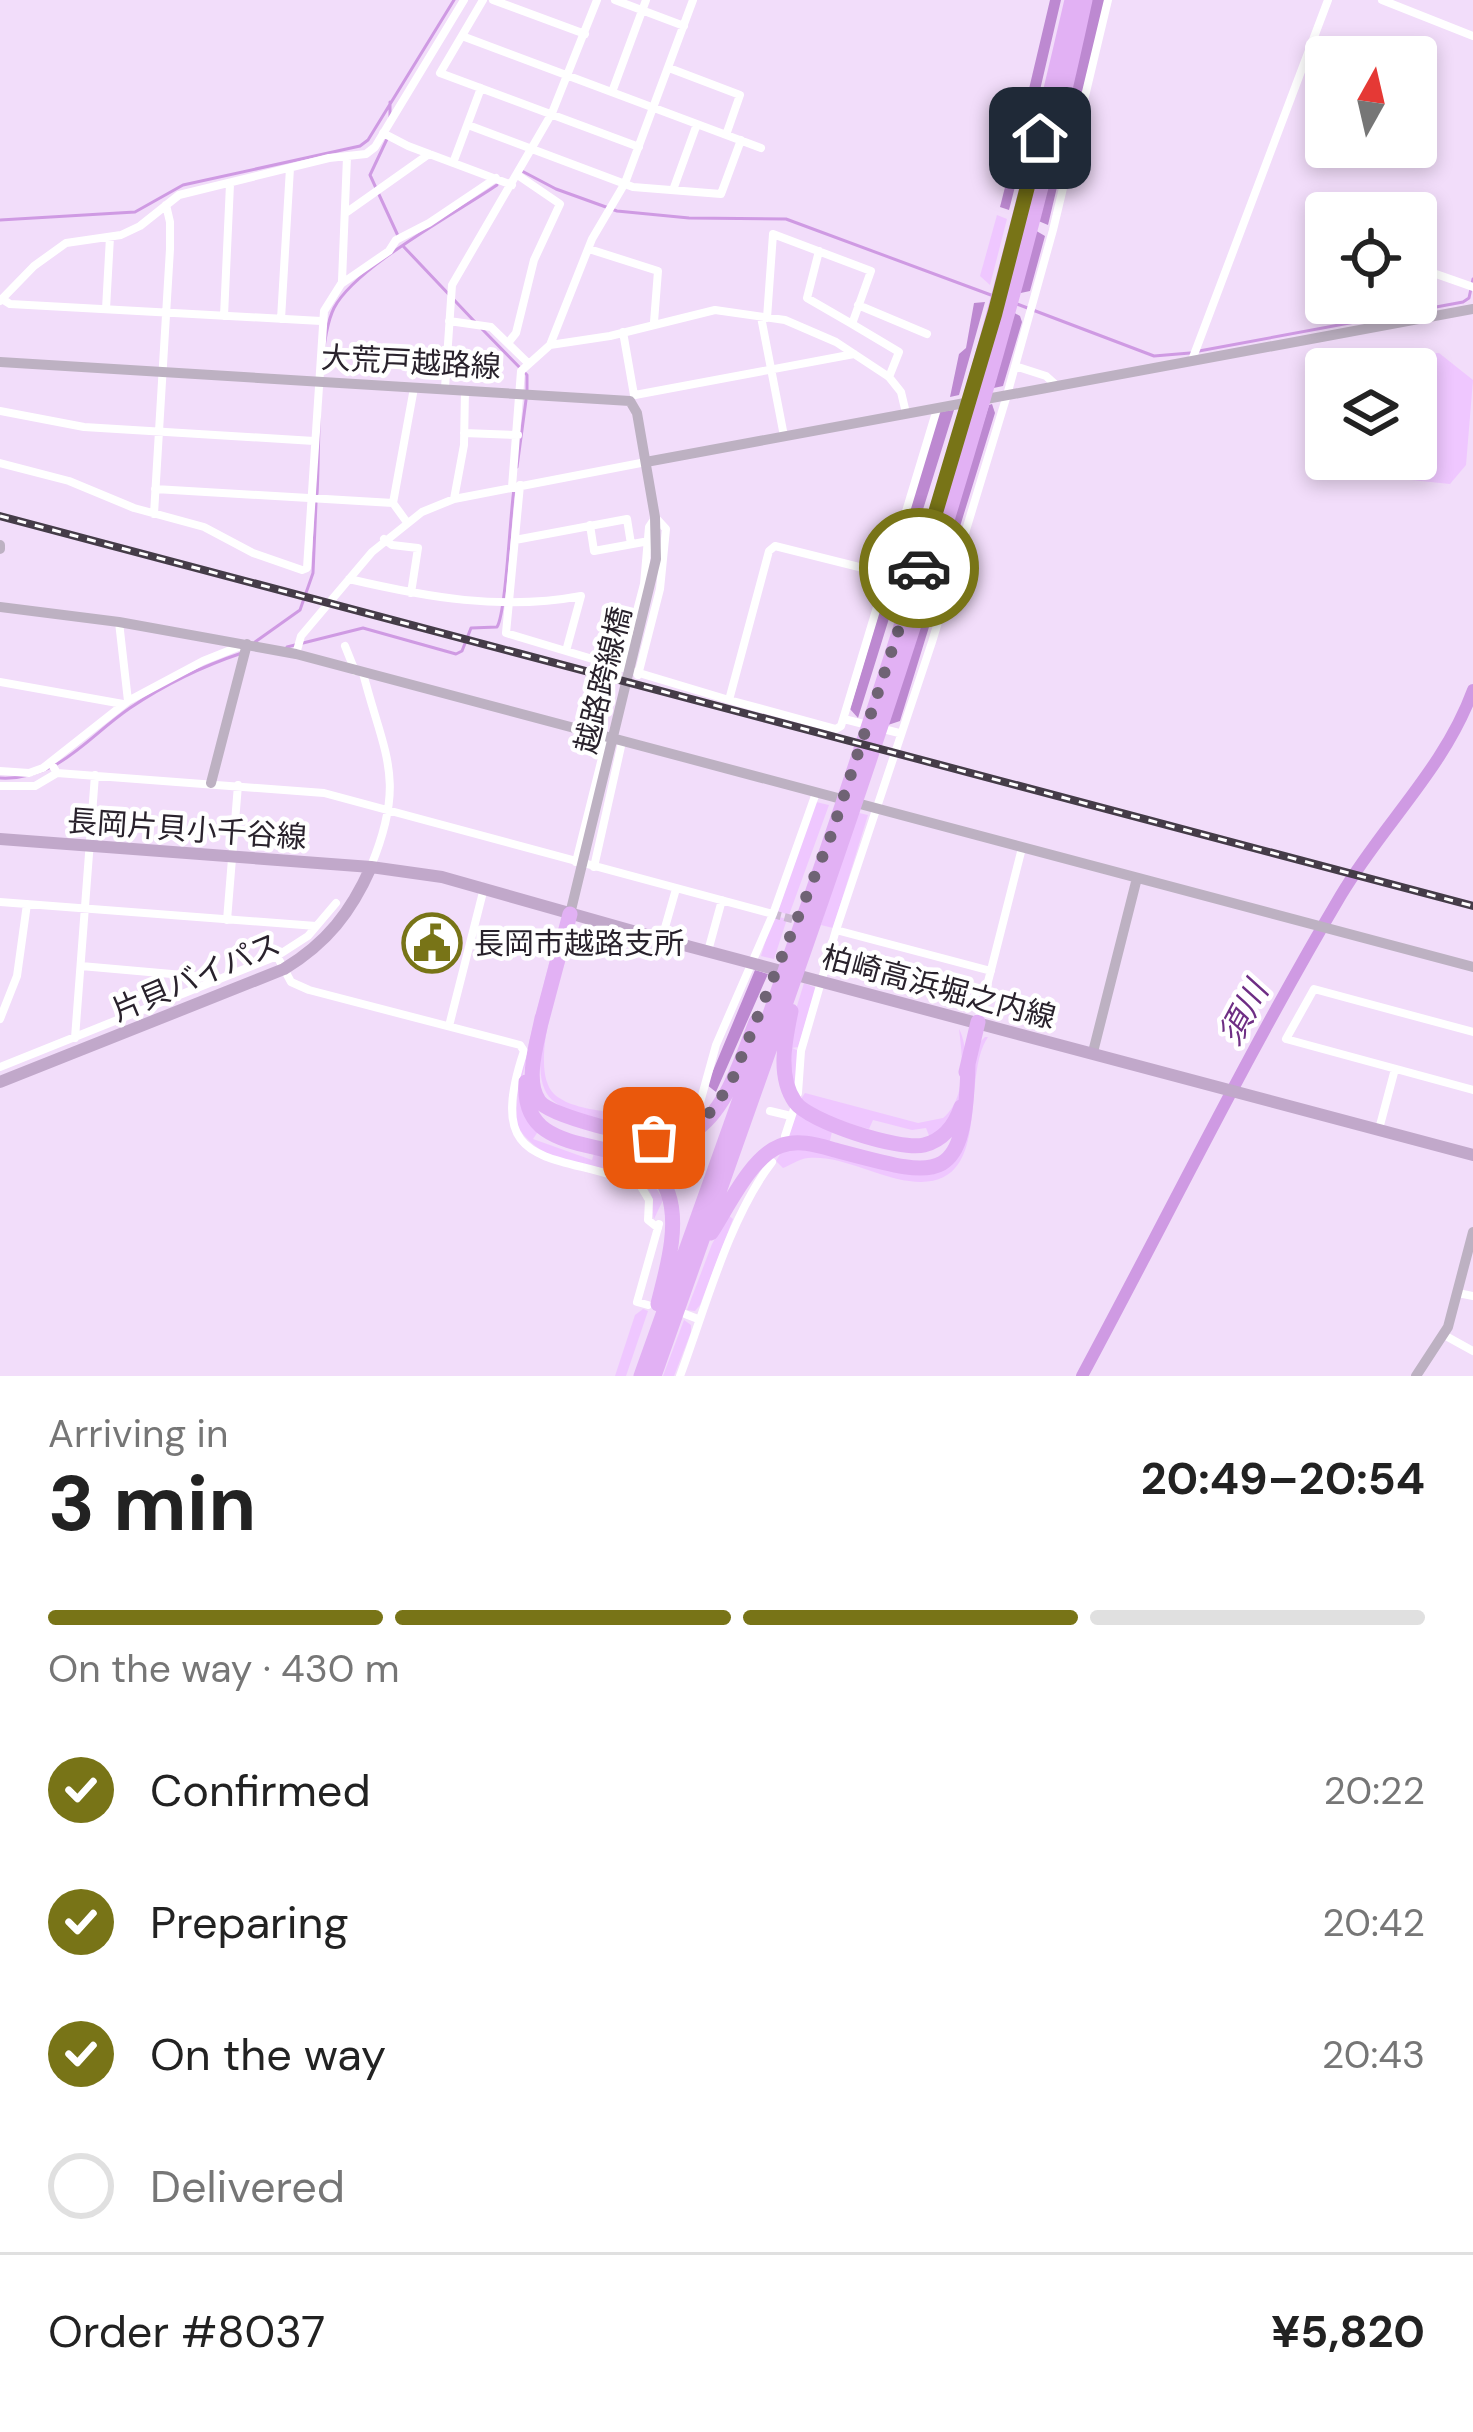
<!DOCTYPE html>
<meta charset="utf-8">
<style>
:root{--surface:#fff;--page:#f2f2f2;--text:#222;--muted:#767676;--line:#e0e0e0;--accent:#787417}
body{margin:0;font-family:"DM Sans","Noto Sans JP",sans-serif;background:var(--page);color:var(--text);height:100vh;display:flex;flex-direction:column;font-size:45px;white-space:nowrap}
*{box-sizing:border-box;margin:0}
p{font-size:39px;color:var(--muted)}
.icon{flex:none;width:66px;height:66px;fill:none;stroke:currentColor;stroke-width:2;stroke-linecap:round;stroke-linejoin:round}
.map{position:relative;height:1376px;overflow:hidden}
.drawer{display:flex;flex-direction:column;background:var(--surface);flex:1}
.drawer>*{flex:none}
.needle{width:78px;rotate:8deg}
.controls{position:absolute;left:1305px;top:36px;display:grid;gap:24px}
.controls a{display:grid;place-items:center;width:132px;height:132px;border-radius:12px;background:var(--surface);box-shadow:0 6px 18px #0003;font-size:60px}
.pin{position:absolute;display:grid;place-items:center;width:102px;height:102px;color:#fff;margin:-51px;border-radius:24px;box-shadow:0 6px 18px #0006}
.courier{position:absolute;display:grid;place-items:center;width:120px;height:120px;margin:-60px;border:9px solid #787417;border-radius:50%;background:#fff;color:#222;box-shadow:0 3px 15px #0007}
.overview em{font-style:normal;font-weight:700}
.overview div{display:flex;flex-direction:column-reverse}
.overview{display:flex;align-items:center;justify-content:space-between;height:204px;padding:0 48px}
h1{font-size:78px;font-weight:700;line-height:90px}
.bar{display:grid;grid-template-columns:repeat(4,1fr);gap:18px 12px;align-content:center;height:144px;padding:0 48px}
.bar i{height:15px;border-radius:9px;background:var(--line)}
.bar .on{background:var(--accent)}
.bar p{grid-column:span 4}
.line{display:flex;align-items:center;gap:30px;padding:0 48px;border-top:3px solid var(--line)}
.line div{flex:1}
ol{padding:0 48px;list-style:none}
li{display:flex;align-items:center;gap:36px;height:132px}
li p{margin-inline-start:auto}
li .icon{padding:12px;border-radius:50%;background:var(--accent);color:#fff;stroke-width:4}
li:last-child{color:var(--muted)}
li i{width:66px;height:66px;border:6px solid var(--line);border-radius:50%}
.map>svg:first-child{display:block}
.green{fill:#efc7ff}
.forest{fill:#bd89d1}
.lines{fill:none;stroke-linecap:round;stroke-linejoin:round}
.stream{stroke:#cf9ae3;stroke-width:3}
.river{stroke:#cf9ae3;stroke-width:12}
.street-tunnel{stroke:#cab8d1;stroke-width:8;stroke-dasharray:8 4;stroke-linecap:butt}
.street{stroke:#fff;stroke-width:8}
.secondary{stroke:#bdb1c2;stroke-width:10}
.primary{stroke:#c1a8ca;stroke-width:12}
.highway{stroke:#e2b1f4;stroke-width:15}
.rail-casing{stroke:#453c48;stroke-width:8}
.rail{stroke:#fff;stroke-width:3;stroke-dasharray:9;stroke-linecap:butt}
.done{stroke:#6f6374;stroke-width:12;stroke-dasharray:0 21.6}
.route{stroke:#787417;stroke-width:15}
.labels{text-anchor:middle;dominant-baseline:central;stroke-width:9;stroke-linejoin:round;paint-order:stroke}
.street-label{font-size:30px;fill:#29222c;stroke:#fff}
.poi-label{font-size:30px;fill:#29222c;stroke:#fff;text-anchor:start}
.water-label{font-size:33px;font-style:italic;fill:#6e2e84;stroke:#fff}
</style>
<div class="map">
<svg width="1473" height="1376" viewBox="0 0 1473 1376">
<rect width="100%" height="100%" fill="#f2ddfa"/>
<path class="green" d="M 997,215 L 1007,219 L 990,285 L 980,276 Z
M 1439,353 L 1473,380 L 1466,465 L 1450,484 L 1392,478 L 1392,459 L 1416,459 L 1416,369 L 1391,369 L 1390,355 Z
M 816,802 L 829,805 L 789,915 L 778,911 Z
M 855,812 L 868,815 L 833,928 L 821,925 Z
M 779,917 L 787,919 L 774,959 L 761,956 L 772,920 Z
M 558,928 L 522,1078 L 539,1130 L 533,1139 L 592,1160 L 595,1150 L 645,1169 L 663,1200 L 654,1219 C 652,1213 654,1200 650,1192 C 633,1160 549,1181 516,1124 L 518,1086 Z
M 576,932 C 564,963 526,1066 554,1094 C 567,1106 590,1109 607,1112 C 638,1119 661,1126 690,1114 L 686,1127 C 660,1137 631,1127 604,1120 C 587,1115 565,1112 552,1100 C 521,1071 560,976 570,939 Z
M 804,983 L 816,988 L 798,1047 L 792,1048 L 799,1051 L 794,1089 L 790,1082 L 793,1019 Z
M 959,1029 C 971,1050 964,1096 952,1117 C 947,1126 938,1132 930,1138 L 926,1128 L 912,1130 L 873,1120 L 869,1129 C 843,1122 822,1116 801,1099 L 805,1093 L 918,1123 L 943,1118 C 968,1098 962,1053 959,1029 Z
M 985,1037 L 988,1037 C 959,1079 996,1193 909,1181 C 877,1177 841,1155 808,1158 C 799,1159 791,1165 783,1168 L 776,1161 L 784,1148 L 945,1164 L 978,1044 Z
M 796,1109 L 833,1127 L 829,1145 L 789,1136 Z
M 639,1138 L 682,1140 L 669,1184 L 634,1154 Z
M 728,1215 L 733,1219 L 700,1305 L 695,1311 L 687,1310 L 712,1244 Z
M 643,1309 L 648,1311 L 626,1376 L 615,1376 L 635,1315 Z
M 684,1320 L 691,1325 L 691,1332 L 674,1376 L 663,1376 Z"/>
<path class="forest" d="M 1050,0 L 1061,0 L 1037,103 L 1028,93 Z
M 1089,0 L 1105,0 L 1078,111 L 1073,115 L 1063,111 Z
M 1029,108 L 1035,109 L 1009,210 L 1000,207 L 1024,112 Z
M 1061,120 L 1069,122 L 1071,128 L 1048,225 L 1036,220 Z
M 1033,229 L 1045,236 L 1030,291 L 1016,294 Z
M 985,302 L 959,395 L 950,397 L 959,354 L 966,348 L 974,303 Z
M 1011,311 L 1020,316 L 1022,322 L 1003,386 L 989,389 Z
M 992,404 L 995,413 L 900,721 L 888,725 L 989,405 Z
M 954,410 L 858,718 L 850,709 L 939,412 Z
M 755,970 L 768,974 L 716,1092 L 707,1085 Z"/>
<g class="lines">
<path class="stream" d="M 390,102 L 390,117
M 387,139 L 370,175 L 399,238
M 520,170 L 556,189 L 617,211 L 689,218 L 786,219 L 991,295
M 0,220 L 135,212 L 183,185 L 360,146 L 368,140 L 454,0
M 403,246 L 475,322
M 1017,304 L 1154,356 L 1190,353
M 482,329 L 527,375 L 527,390
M 1199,351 L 1463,302 L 1469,298 L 1473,279
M 517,467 L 526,400
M 317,494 C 320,449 316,344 334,308 C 355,267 456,213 497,185
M 255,642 L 300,610 L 313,573 L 316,503
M 287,647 L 363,628 L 456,654 L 462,651 L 471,628 L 497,627 C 506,613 510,515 514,489
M 0,778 C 58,781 86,738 130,708 C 164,685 203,666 242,653"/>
<path class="river" d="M 1082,1376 C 1168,1216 1248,1052 1341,895 C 1383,824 1444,769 1473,690"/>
<path class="street-tunnel" d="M 773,914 L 800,921"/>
<path class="street" d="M 483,0 L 440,73 L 639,147
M 493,0 L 585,34
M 615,0 L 684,26
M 1382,0 L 1473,36
M 462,36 L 761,148
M 669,68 L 740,95 L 726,135
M 612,92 L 646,0
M 468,125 L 633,187 L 721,194 L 741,140
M 383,133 L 408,146 L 512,185
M 453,163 L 481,88
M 673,190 L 697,124
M 347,212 L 429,154
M 589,249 L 658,271 L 654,322
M 819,251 L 807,298 L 852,324
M 1416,267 L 1473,287
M 342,281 L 347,157
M 2,299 L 10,304 L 321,321
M 0,301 L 34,266 L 66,243 L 121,235 L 140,226 L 179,195 L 329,158 L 366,154 L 375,147 L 464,0
M 858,305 L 927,334
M 106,309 L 110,237
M 224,316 L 230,184
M 761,317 L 784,436
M 767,318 L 773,234 L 871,271 L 852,324 L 899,352 L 889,377
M 281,319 L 290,168
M 449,321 L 491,327 L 528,363
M 623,332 L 634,395
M 508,343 L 516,333 L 534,260 L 560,204 L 519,176
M 550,345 L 610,336 L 715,310 L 785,320 L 836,342 L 889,377 L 901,392 L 906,413
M 1192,360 L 1328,0
M 1015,366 L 1046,376 L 1056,385
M 445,388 L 452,285 L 552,113 L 597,0
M 635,395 L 854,354
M 0,411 L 84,427 L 314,441
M 464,433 L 518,435
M 0,463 L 69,481 L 134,508 L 204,527 L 253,553 L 302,570 L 307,568 L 324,311 L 341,284 L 389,251 L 396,240 L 429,223 L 496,178
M 520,485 L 506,633 L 729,700 L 769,551 L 775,546 L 887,574
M 512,487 L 521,371 L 550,345 L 592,239 L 625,183 L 693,0
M 155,489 L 393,503
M 454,499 L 464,445 L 465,390
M 154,514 L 170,249 L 170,222 L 166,205
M 406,521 L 393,503 L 414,388
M 590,525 L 594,551 L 649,541
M 384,539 L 392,545 L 418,548 L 411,593
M 515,540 L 627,519 L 631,544
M 349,579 C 426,597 502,611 581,596 L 566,651
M 119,622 L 128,701
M 345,646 L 355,671
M 296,654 L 301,636 L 372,552 L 422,512 L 454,499 L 646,462
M 622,668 L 644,584 L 649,527 L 655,518
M 363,673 C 384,755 407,779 371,866
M 638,675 L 660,589 L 666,529 L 655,517
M 0,682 L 123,704
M 729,700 L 836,729 L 841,726 L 937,409
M 844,719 L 899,733
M 51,763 L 57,773 L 324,793 L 773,914
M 0,771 L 29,773 L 43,768 L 128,701 L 203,661 L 243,645
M 0,786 L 35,786 L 57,773
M 576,862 L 607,738
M 594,867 L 622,742
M 0,902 L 316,926
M 227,920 L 238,785
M 836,930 L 991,971
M 662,938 L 676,889
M 708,951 L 722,900
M 277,956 L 291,982 L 309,990 L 520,1045 L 524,1051 C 482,1176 558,1150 640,1185 L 649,1200 L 648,1220 L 658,1228
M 81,966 L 217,978
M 0,1019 L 17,976 L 27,904
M 978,1021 L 1022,848
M 449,1026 L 484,888
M 1473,1032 L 1314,989 L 1286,1039 L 1473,1090
M 75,1038 L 95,775
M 0,1067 L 277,956 L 308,936 L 336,903
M 798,1093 L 801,1051 L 836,930 L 932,642 L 1007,395 L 1053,230 L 1108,0
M 770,1111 L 791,1116
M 696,1117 L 716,1045 L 773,914 L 816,793
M 1379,1129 L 1395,1069
M 785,1136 L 794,1109
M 672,1186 L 689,1138
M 1458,1293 L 1473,1296
M 648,1305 L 637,1302 L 659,1224
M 685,1314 L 698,1319
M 1444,1335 L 1473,1351
M 680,1376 C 705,1309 729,1218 772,1162"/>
<path class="secondary" d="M 0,362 L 630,401 L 637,413 L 655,517 L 656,559 L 570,914
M 646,462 L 1473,309
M 0,549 L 0,545
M 0,607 L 119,622 L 296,654 L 1473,967
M 211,783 L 247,644
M 1093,1052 L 1137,878
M 1416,1376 L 1448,1327 L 1473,1232"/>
<path class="primary" d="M 0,839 L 371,867 L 442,877 L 661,939 L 1473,1155
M 0,1082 L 284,969 C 327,943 351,912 371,867"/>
<path class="highway" d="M 791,1011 C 785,1040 777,1076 795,1102 C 809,1122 900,1151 924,1145 C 943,1140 955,1125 961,1107
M 542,1018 C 538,1040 524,1080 539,1101 C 550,1117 642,1138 663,1138 C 675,1139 688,1135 698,1128 C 728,1106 743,1055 756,1022
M 541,1023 L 570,914
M 966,1072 L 978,1022
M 526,1082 C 520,1172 645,1124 668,1193 C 680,1227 666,1271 658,1304
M 711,1233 C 728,1207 751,1157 780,1146 C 798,1139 817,1145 835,1150 C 940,1178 965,1189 968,1064
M 641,1376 C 755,1057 872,738 966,413 C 1006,276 1040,139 1072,0
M 654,1376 C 813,922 984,471 1085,0"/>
<defs>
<path id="rail" d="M 0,516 L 1473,906"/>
</defs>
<use href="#rail" class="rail-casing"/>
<use href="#rail" class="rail"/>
</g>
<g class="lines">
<path class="done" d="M 654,1138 L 680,1136 L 699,1127 L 730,1085 L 830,838 L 919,568"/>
<path class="route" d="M 919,568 L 995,313 L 1040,138"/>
</g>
<defs>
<symbol id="civic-ring" viewBox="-11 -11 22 22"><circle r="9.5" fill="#fff" stroke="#787417" stroke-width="1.5"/><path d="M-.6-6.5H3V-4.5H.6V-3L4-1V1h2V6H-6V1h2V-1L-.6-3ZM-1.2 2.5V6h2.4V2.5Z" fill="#787417"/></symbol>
</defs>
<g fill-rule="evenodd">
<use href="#civic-ring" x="399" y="910" width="66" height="66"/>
</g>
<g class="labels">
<g class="street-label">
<text transform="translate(411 362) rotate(3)">大荒戸越路線</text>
<text transform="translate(603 680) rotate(-76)">越路跨線橋</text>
<text transform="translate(187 829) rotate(4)">長岡片貝小千谷線</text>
<text transform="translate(196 977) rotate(-23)">片貝バイパス</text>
<text transform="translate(939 987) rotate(15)">柏崎高浜堀之内線</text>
</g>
<g class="poi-label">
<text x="474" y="943">長岡市越路支所</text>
</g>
<g class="water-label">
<text transform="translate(1243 1013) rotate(-62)">須川</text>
</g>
</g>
</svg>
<div class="controls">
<a><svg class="needle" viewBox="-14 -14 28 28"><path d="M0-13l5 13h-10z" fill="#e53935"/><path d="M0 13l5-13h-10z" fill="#767676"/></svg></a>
<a><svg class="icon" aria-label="locate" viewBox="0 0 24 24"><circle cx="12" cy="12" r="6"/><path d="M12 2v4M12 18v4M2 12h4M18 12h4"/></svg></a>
<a><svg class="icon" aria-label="layers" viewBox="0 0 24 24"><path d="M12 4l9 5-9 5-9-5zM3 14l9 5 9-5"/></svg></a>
</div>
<div class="pin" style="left:654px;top:1138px;background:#ea580c"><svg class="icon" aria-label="bag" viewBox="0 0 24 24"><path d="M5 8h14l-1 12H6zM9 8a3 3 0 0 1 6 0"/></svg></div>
<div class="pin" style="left:1040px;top:138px;background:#1f2937"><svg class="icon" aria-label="home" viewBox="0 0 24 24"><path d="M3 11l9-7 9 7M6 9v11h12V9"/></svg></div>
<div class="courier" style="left:919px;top:568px"><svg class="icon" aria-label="car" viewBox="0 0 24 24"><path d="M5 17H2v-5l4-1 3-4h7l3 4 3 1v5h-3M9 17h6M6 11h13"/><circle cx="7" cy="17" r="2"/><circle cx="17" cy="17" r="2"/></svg></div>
</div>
<section class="drawer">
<div class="overview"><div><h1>3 min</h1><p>Arriving in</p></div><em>20:49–20:54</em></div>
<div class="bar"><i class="on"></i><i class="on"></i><i class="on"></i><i></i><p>On the way · 430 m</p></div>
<ol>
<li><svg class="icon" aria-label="check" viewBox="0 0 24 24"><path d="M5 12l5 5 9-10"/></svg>Confirmed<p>20:22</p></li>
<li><svg class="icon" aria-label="check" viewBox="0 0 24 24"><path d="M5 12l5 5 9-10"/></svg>Preparing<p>20:42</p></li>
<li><svg class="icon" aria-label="check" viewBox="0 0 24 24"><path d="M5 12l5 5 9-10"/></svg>On the way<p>20:43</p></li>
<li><i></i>Delivered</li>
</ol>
<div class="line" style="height:156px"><div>Order #8037</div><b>¥5,820</b></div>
</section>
